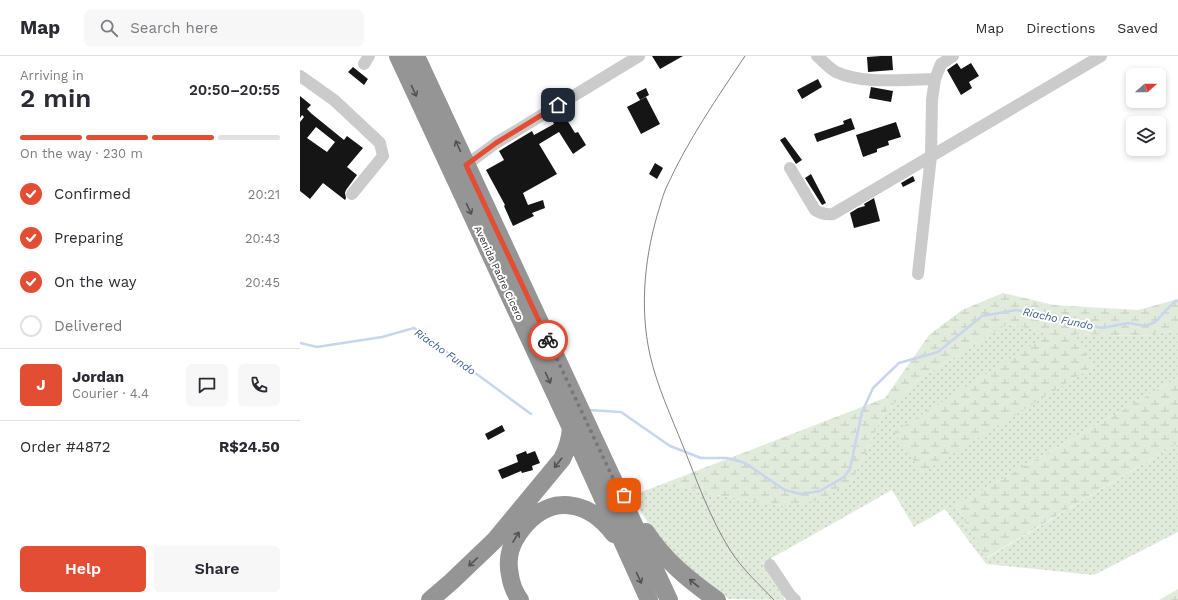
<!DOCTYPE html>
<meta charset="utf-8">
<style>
:root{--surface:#fff;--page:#f7f7f7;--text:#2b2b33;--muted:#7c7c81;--line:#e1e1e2;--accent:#e24d33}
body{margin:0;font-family:"Work Sans",sans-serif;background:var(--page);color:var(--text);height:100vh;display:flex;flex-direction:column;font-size:15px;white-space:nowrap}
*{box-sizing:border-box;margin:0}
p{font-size:13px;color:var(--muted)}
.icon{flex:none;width:22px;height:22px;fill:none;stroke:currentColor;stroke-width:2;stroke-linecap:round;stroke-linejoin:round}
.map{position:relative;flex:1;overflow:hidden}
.side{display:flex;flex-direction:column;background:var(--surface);width:300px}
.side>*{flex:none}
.needle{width:26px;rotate:69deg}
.fabs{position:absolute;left:826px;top:12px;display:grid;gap:8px}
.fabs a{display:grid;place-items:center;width:40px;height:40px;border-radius:6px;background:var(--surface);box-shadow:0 2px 6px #0003;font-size:20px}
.pin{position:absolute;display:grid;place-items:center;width:34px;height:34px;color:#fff;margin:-17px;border-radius:8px;box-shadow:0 2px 6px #0006}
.courier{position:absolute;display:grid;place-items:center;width:40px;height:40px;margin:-20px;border:3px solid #e24d33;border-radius:50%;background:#fff;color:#222;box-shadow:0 1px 5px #0007}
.summary em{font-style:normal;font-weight:600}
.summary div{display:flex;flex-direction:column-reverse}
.summary{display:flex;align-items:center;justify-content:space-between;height:68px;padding:0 20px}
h1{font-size:26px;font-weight:600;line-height:30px}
.bar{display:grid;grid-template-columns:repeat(4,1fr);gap:6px 4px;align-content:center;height:48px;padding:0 20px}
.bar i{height:5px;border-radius:3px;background:var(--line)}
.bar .current{background:var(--accent)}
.bar p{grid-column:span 4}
.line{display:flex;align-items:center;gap:10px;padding:0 20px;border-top:1px solid var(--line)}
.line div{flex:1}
.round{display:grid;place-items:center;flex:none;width:42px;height:42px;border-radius:6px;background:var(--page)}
ol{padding:0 20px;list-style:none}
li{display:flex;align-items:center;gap:12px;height:44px}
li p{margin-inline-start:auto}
li .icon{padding:4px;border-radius:50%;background:var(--accent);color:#fff;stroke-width:4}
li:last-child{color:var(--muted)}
li i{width:22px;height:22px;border:2px solid var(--line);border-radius:50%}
.action{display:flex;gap:8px;margin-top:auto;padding:8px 20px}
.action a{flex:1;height:46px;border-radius:6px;background:var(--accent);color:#fff;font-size:16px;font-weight:600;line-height:46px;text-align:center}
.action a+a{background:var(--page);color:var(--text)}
header{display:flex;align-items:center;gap:24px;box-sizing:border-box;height:56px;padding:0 20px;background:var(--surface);border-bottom:1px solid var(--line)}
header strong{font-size:19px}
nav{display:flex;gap:22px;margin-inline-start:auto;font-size:14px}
.search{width:280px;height:36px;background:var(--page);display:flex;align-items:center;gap:10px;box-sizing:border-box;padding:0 14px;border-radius:6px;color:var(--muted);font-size:15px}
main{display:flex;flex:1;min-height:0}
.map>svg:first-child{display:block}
.grass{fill:url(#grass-dots)}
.wetland{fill:url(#wetland-marsh)}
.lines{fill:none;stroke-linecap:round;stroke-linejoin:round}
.stream{stroke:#c8d6eb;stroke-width:2.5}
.building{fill:#151515;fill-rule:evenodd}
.minor{stroke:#cbcbcb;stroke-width:12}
.highway{stroke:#959595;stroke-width:18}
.tram{stroke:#838383;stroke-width:1}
.oneway{stroke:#525252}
.done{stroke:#777;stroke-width:4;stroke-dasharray:0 7.2}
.route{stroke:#e24d33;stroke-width:5}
.labels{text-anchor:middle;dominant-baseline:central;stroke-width:4;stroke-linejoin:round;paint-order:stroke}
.street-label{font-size:10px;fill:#2e2e2e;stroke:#fff}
.water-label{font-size:11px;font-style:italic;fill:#3d5d8f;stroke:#fff}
</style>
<header>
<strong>Map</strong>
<div class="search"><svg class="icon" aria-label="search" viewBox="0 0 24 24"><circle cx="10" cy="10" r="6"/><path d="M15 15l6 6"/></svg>Search here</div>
<nav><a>Map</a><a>Directions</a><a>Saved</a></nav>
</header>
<main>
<section class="side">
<div class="summary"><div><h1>2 min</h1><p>Arriving in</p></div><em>20:50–20:55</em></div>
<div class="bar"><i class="current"></i><i class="current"></i><i class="current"></i><i></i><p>On the way · 230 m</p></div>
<ol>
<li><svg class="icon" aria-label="check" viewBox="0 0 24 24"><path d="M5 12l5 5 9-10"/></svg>Confirmed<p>20:21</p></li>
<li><svg class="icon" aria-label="check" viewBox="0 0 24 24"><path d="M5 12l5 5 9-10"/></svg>Preparing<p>20:43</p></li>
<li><svg class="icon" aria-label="check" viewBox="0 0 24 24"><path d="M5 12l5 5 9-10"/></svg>On the way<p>20:45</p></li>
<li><i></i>Delivered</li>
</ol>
<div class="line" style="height:72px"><b class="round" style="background:var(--accent);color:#fff">J</b><div><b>Jordan</b><p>Courier · 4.4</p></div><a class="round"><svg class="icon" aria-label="chat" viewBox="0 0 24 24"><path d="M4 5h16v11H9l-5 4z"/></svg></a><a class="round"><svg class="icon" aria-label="phone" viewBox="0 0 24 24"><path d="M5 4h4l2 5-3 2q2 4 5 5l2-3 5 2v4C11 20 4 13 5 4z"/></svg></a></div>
<div class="line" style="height:52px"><div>Order #4872</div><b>R$24.50</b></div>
<div class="action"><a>Help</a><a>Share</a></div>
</section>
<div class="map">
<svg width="878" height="544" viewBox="0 0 878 544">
<defs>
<pattern id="grass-dots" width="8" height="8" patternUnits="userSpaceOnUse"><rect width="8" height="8" fill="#e1ebdc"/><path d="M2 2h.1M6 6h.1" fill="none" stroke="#c1cabd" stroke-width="1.8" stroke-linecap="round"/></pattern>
<pattern id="wetland-marsh" width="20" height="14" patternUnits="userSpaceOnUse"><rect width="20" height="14" fill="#e1ebdc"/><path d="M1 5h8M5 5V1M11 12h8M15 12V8" fill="none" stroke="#c1cabd"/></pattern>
</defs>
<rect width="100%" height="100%" fill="#fff"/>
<path class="grass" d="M 708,268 L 752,277 L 595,376 L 622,416 L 794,310 L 772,278 L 841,280 L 878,274 L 878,322 L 656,449 L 687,502 L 878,387 L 878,476 L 794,519 L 686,508 L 645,453 L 614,471 L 592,434 L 463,507 L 484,539 L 484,544 L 429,543 L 400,523 L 357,481 L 331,440 L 365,427 L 416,439 L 485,450 L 552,425 L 583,359 L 618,324 Z"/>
<path class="wetland" d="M 703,237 L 754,249 L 838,254 L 878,243 L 878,274 L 841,280 L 773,278 L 794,310 L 622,417 L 594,376 L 751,277 L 708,268 L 618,324 L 583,359 L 552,425 L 521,444 L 485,450 L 416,439 L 365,427 L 585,342 L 629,279 L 662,254 Z
M 878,322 L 878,387 L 686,502 L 656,449 Z
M 878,533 L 878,544 L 859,544 Z"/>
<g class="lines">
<path class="stream" d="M 0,287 L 17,291 L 82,281 L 114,272 L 231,358
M 289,354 L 321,356 L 370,390 L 401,402 L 427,402 L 445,407 L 485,434 L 500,438 L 520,435 L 544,421 L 550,413 L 562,356 L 573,332 L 599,307 L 638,296 L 682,260 L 716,254 L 802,272 L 828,267 L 846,270 L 855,266 L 875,245 L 878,245"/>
</g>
<path class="building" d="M 352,0 L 383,0 L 360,13 Z
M 581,0 L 592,0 L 593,14 L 568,16 L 567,1 Z
M 657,7 L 661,13 L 671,7 L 679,20 L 669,26 L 672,32 L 661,39 L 647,14 Z
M 53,11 L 68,23 L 64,29 L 48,16 Z
M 518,23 L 522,31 L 502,43 L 497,34 Z
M 571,31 L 593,35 L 591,46 L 569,42 Z
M 346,32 L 349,39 L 340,44 L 336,37 Z
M 0,40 L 11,49 L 7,53 L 12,58 L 44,84 L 47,80 L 63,92 L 47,111 L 57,119 L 46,134 L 45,137 L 46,142 L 45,144 L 23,127 L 10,143 L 0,135 L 0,66 L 4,61 L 2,59 L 0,62 ZM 16,71 L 35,86 L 27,96 L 7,82 Z
M 346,41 L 360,68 L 341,78 L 327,51 Z
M 264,59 L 275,77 L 278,76 L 286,89 L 273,98 L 259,76 L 239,88 L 257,118 L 223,137 L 228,149 L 243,144 L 245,152 L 232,157 L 234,160 L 213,170 L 204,150 L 205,149 L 186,114 L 204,104 L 199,95 L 232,75 L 234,79 L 254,68 L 253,66 Z
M 551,62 L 555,73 L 517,86 L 514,78 L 544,68 L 543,65 Z
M 596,66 L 601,81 L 588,85 L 589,89 L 577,93 L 577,96 L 563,101 L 556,79 Z
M 485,81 L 502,104 L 496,108 L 480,84 Z
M 355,107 L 363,112 L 357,123 L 349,118 Z
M 511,118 L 526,147 L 522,149 L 505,122 Z
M 613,120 L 615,125 L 603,131 L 601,127 Z
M 574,142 L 580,165 L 554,172 L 550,157 L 558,152 L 565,150 L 564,148 Z
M 202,369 L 205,375 L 188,384 L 185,378 Z
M 226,395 L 227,398 L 235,395 L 240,407 L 232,410 L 233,414 L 222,417 L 221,415 L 202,423 L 198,414 L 218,406 L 216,399 Z"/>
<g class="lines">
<path class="minor" d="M 517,0 C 523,5 529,12 536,16 C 564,29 605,23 635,23
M 64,8 L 69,0
M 0,20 L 34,44 L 80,87 L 83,100 L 52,138
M 166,109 L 196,87 L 339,0
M 490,112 L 515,154 C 521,158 526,159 533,158 L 801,0
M 618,218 L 631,100 L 632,44 L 635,23 L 641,8 L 653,0
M 470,509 L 490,539 L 495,544"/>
<path class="highway" d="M 98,0 L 271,372 L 349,544
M 116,0 L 369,544
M 346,476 C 364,504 390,525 417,544
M 130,544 L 151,526 L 195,484 L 262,403 C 268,392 270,384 271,372
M 220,544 C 215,537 211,527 210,519 C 206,501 211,487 222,473 C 250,437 288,444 314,478"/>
<path class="tram" d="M 445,0 C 417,42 388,84 367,130 C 364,136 362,143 360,150 C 345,197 339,250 350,299 C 357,330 371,360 383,390 C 397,425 410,462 430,494 C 442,513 459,528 474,544"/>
</g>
<defs><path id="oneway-shaft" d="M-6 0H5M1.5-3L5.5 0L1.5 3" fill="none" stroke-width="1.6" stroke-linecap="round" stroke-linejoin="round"/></defs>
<g class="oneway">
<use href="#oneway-shaft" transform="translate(114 35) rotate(65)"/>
<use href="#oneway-shaft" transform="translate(158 90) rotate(-115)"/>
<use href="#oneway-shaft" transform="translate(169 153) rotate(65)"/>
<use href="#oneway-shaft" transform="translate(248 322) rotate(65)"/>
<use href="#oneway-shaft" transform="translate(258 407) rotate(129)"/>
<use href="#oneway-shaft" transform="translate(216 481) rotate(-59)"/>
<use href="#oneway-shaft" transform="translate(173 506) rotate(136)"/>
<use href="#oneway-shaft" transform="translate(339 522) rotate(65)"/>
<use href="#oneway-shaft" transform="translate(394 527) rotate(-141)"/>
</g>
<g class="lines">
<path class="done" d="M 248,284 L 319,435 L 324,439"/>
<path class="route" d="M 248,284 L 166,109 L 196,87 L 258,49"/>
</g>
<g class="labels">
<g class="street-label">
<text transform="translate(199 217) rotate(65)">Avenida Padre Cícero</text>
</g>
<g class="water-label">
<text transform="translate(758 263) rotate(12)">Riacho Fundo</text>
<text transform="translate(145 296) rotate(35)">Riacho Fundo</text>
</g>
</g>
</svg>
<div class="fabs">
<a><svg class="needle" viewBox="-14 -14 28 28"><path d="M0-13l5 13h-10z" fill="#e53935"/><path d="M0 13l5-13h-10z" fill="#7c7c81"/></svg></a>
<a><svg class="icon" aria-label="layers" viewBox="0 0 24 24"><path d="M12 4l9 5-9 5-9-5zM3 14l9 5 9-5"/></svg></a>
</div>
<div class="pin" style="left:324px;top:439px;background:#ea580c"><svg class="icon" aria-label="bag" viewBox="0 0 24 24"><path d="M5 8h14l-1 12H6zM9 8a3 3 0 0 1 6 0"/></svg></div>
<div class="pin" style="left:258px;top:49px;background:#1f2937"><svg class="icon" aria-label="home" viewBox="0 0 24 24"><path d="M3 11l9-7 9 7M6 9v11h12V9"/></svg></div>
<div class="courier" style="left:248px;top:284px"><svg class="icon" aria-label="bike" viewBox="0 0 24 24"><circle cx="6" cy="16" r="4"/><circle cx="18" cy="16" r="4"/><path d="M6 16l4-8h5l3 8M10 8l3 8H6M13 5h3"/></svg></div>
</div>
</main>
